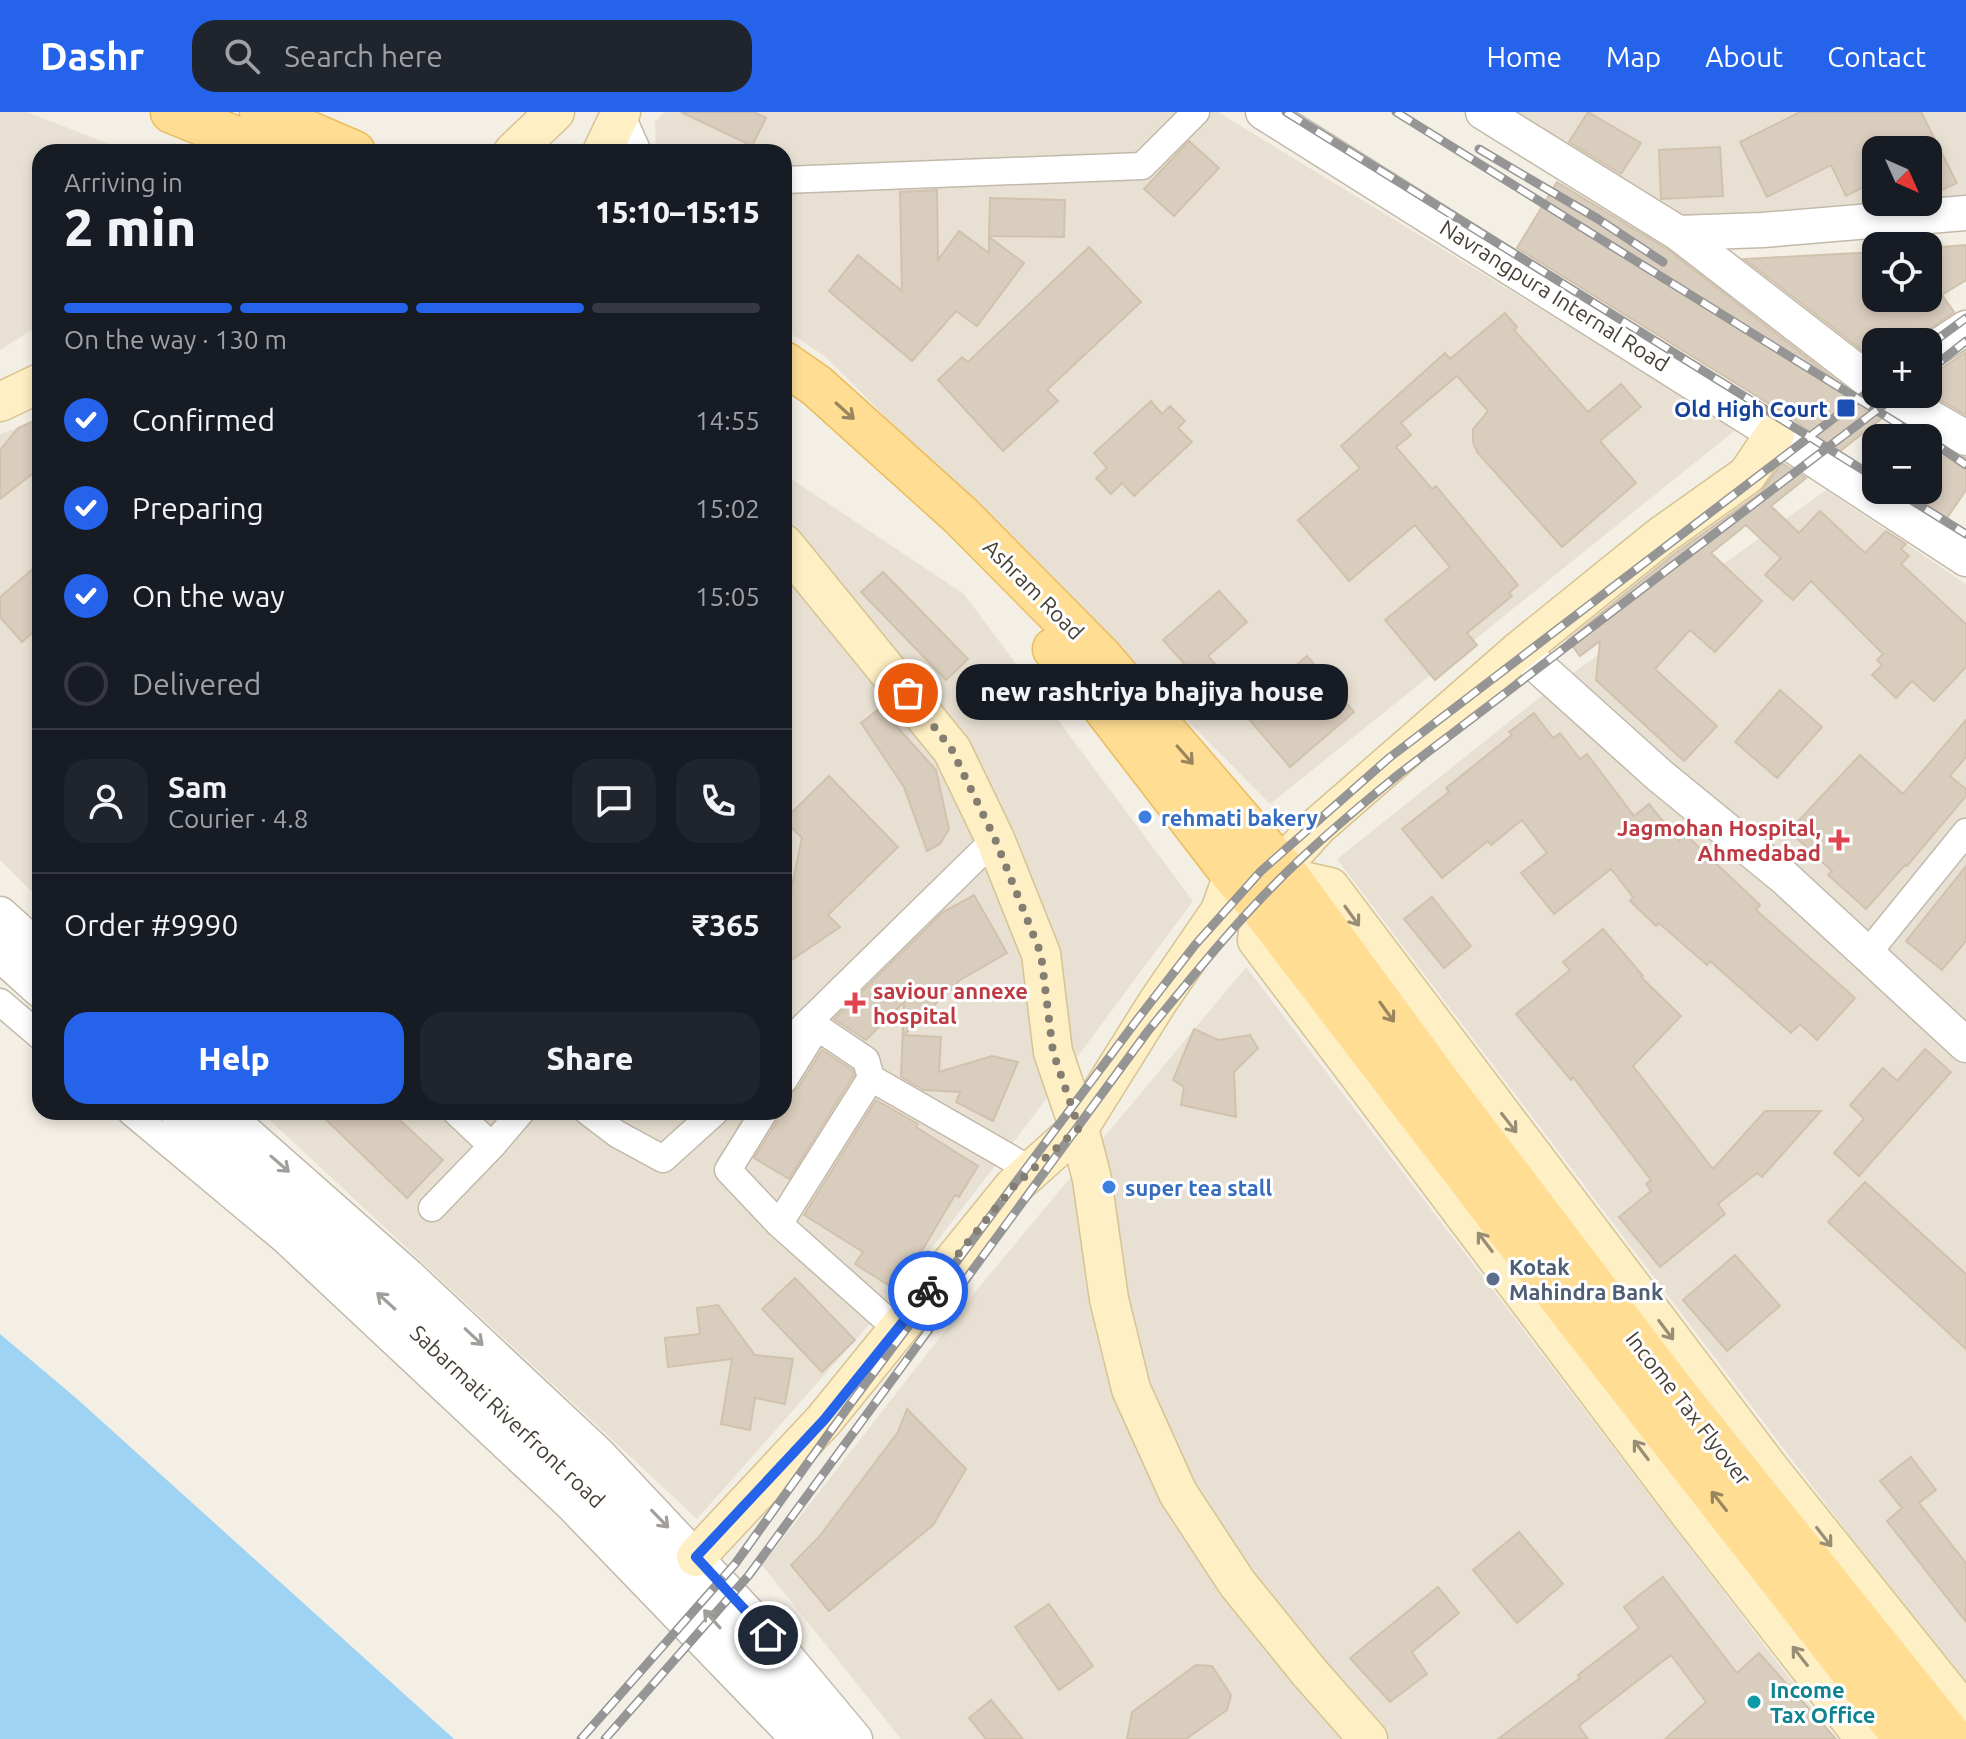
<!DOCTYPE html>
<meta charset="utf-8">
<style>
:root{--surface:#171b24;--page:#20242c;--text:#f1f3f6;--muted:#9ea1a6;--line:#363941;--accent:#2563eb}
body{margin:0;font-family:Ubuntu,sans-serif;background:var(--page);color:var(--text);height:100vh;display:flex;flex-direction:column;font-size:30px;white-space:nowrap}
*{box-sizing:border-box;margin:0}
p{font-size:26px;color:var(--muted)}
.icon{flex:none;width:44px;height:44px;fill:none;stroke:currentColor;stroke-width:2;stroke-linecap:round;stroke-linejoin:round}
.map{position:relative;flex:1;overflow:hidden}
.details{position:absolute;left:32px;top:32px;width:760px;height:976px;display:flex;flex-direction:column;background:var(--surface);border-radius:24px;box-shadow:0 4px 12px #0003}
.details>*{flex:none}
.needle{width:52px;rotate:135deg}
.fabs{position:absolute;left:1862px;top:24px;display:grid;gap:16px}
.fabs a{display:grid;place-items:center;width:80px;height:80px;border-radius:16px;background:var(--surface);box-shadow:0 4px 12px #0003;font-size:40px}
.pin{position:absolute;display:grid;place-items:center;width:68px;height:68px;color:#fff;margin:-34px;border:4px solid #fff;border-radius:50%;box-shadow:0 2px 8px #0007}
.courier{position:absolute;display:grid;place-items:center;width:80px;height:80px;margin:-40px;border:6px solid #2563eb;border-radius:50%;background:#fff;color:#222;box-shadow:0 2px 10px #0007}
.bubble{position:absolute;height:56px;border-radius:24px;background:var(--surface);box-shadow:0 4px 12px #0003;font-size:26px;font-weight:800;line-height:56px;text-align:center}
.head em{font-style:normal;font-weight:800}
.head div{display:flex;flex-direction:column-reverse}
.head{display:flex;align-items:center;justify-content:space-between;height:136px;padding:0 32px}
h1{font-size:52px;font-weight:800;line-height:60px}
.bar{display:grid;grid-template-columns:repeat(4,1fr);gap:12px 8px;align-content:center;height:96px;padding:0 32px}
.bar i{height:10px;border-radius:6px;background:var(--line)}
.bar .selected{background:var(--accent)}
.bar p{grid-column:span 4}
.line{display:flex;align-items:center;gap:20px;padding:0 32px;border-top:2px solid var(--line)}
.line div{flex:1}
.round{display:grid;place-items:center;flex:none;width:84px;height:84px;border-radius:24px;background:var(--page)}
ol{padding:0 32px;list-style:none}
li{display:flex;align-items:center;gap:24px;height:88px}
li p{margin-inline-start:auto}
li .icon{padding:8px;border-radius:50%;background:var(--accent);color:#fff;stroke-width:4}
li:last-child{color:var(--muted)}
li i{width:44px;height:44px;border:4px solid var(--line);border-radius:50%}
.button{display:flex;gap:16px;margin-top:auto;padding:16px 32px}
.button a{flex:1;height:92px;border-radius:24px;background:var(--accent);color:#fff;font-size:32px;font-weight:800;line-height:92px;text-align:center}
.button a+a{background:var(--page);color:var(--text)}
header{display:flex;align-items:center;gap:48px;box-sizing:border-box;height:112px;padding:0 40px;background:var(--accent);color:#fff}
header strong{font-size:38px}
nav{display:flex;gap:44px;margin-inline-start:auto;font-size:28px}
.search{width:560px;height:72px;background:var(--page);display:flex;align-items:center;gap:20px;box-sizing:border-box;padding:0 28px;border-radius:24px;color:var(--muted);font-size:30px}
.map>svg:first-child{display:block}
.residential{fill:#e8e1d3;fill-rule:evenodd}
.water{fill:#9ed3f4}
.building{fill:#d9cdbd;stroke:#d1c2ad;stroke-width:2}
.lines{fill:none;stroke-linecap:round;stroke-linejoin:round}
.minor-casing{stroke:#c2b9aa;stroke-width:29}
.tertiary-casing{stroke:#c2b9aa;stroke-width:37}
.secondary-casing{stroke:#d6c392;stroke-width:41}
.primary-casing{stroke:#eabc5d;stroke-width:45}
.minor{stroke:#fff;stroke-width:26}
.tertiary{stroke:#fff;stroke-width:34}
.secondary{stroke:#ffefc4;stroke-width:38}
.primary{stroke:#ffdd93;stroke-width:42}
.rail-casing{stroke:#959595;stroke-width:9}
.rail{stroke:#fff;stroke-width:6;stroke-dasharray:18;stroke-linecap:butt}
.oneway{stroke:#99865f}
.oneway2{stroke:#998e75}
.oneway3{stroke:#a29f9a}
.done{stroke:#837d72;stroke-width:8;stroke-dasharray:0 14.4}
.route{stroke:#2563eb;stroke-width:10}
.transit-dot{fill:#1a4fb4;stroke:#fff;stroke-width:3}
.shop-dot{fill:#3f7fe0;stroke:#fff;stroke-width:3}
.health-dot{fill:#e0444e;stroke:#fff;stroke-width:3}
.service-dot{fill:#5c6f8a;stroke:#fff;stroke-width:3}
.culture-dot{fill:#0f9aa8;stroke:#fff;stroke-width:3}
.labels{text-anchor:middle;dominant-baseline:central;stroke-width:6;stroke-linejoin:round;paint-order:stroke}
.street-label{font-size:22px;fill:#463f34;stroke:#fff}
.transit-label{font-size:22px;font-weight:bold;fill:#164399;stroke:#fff;text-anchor:end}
.shop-label{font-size:22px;font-weight:bold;fill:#366cbe;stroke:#fff;text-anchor:start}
.health-label{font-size:22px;font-weight:bold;fill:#be3a42;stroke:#fff;text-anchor:end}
.service-label{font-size:22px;font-weight:bold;fill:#4e5e75;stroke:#fff;text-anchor:start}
.culture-label{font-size:22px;font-weight:bold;fill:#0d838f;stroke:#fff;text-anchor:start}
</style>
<header>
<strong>Dashr</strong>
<div class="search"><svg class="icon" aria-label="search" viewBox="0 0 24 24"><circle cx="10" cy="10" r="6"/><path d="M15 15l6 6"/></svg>Search here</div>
<nav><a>Home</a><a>Map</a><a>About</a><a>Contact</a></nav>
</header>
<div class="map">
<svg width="1966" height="1627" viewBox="0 0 1966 1627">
<rect width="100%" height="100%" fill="#f4efe5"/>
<path class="residential" d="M 0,0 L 27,0 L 130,40 L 40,40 L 40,213 L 0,238 Z
M 664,0 L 1218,0 L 1737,317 L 1270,692 L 826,245 L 784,217 L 784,40 L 656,40 L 655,10 Z
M 1501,0 L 1966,0 L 1966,97 L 1678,119 ZM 1876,38 L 1928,38 L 1928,90 L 1876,90 Z
M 40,308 L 40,788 L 0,748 L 0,322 Z
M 784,362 L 964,482 L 1193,789 L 1038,998 L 898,1180 L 697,1407 L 261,1000 L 784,1000 Z
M 1826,378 L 1966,472 L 1966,1577 L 1337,747 L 1544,582 Z
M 1246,855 L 1836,1627 L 901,1627 L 762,1453 L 980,1174 Z"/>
<path class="water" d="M 0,1222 L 76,1286 L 454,1627 L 0,1627 Z"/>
<path class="building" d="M 681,0 L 754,0 L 766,6 L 752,34 Z
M 1588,0 L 1641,31 L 1621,62 L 1569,30 Z
M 1800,0 L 1921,0 L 1957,71 L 1928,84 L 1928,38 L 1876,38 L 1876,69 L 1846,84 L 1831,53 L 1767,85 L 1740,30 Z
M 1189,29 L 1219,56 L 1174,104 L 1144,77 Z
M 1720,35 L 1723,84 L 1661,87 L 1659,38 Z
M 1557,70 L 1667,137 L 1864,290 L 1886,303 L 1839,340 L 1787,303 L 1517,136 Z
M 937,78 L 938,148 L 959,119 L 989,141 L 989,125 L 1024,151 L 977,214 L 956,199 L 912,249 L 829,179 L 858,143 L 902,179 L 900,80 Z
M 990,86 L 1065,88 L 1064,125 L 989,124 Z
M 1966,133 L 1966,168 L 1942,183 L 1954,200 L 1912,230 L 1876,230 L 1876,249 L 1744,147 L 1876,140 L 1876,186 L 1928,186 L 1928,136 Z
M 1089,135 L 1141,190 L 1047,278 L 1058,289 L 1003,339 L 938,268 L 962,245 L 968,250 Z
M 1505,201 L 1517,215 L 1514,218 L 1588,300 L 1621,272 L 1641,295 L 1600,329 L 1636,371 L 1562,435 L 1477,340 L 1473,330 L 1473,317 L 1488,299 L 1457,264 L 1401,311 L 1411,323 L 1396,335 L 1432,377 L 1436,374 L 1518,473 L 1509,481 L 1512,484 L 1467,521 L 1477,533 L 1435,568 L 1385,508 L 1450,455 L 1415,413 L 1349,469 L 1298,408 L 1360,356 L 1341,334 L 1445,241 L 1450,247 Z
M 1966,240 L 1966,303 L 1928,281 L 1928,261 L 1939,258 Z
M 1151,289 L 1162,302 L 1170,294 L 1185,309 L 1178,316 L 1192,330 L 1134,384 L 1122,371 L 1111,382 L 1096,366 L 1107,356 L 1094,341 Z
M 40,306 L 40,356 L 0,387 L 0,338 L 18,316 Z
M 1928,327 L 1956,343 L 1966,346 L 1966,378 L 1945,409 L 1897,378 L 1928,378 Z
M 1782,351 L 1806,366 L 1771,394 L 1799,421 L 1820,399 L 1865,441 L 1886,419 L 1906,432 L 1901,437 L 1909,444 L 1901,452 L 1966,512 L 1966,555 L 1934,589 L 1912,569 L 1896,586 L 1872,563 L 1882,553 L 1877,548 L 1883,542 L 1811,469 L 1793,488 L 1765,463 L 1781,446 L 1746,413 L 1711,441 L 1762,489 L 1715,540 L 1690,518 L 1655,557 L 1717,614 L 1684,649 L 1596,568 L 1600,529 L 1580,544 L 1568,528 L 1674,442 L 1760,381 Z
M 40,451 L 40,514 L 22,530 L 0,505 L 0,485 Z
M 883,460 L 968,547 L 946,568 L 861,480 Z
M 1219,479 L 1247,510 L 1208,544 L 1225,563 L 1208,578 L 1163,528 Z
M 1307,544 L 1354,600 L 1290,655 L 1242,599 Z
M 1780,578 L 1822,615 L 1777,666 L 1735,630 Z
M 880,596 L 936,658 L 949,717 L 940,732 L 927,739 L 904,675 L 861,611 Z
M 1534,601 L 1553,626 L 1560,621 L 1580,647 L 1587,642 L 1634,704 L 1649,692 L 1679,729 L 1685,722 L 1760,793 L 1756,798 L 1855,886 L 1817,928 L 1800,912 L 1791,921 L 1710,849 L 1707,853 L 1659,811 L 1656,814 L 1630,789 L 1633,785 L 1611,757 L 1554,802 L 1521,761 L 1547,741 L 1522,708 L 1491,733 L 1488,729 L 1442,766 L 1402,717 L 1449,680 L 1446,676 L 1512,623 L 1509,620 Z
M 1966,608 L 1966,645 L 1950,664 L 1966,677 L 1966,684 L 1907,754 L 1905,753 L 1866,797 L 1828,763 L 1832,759 L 1789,719 L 1860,643 L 1903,682 Z
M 829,664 L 898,735 L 828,803 L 840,815 L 784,853 L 784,811 L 802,726 L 784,708 Z
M 1966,754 L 1966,829 L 1942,858 L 1906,829 Z
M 974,783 L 1007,841 L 960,868 L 904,923 L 941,925 L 939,960 L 992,944 L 1018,950 L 993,1009 L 956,990 L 960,980 L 924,978 L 901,965 L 904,890 L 866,928 L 834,907 L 943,800 Z
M 1432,785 L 1471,834 L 1444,856 L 1404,807 Z
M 1603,817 L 1643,864 L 1641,865 L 1681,904 L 1633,954 L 1713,1057 L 1765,999 L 1821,999 L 1762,1065 L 1757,1061 L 1718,1092 L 1725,1102 L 1660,1155 L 1619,1105 L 1651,1079 L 1646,1072 L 1651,1068 L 1573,965 L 1571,968 L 1516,902 L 1570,858 L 1563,850 Z
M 1194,917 L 1218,928 L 1250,923 L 1258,936 L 1234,960 L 1236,1005 L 1181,993 L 1184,975 L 1173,968 Z
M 1925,937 L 1951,960 L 1859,1064 L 1834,1041 L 1864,1007 L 1850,993 L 1883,956 L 1897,969 Z
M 822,938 L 852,958 L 854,963 L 789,1067 L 754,1046 L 778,1008 L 780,1000 L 784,1000 L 784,987 L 798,976 Z
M 876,988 L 918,1012 L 916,1015 L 978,1054 L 959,1085 L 955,1083 L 898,1179 L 855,1152 L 863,1140 L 804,1103 Z
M 318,1000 L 391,1000 L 443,1048 L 407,1086 Z
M 1865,1070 L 1966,1162 L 1966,1237 L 1828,1110 Z
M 1735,1143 L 1780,1194 L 1727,1239 L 1683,1188 Z
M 795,1166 L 855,1228 L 822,1260 L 762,1197 Z
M 718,1193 L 755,1243 L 793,1247 L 785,1292 L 755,1286 L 750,1318 L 721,1312 L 732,1247 L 668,1255 L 665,1226 L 700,1222 L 697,1196 Z
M 907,1297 L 966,1357 L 933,1413 L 829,1499 L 791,1453 L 819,1425 L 898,1320 Z
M 1911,1345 L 1936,1378 L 1919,1391 L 1966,1451 L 1966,1510 L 1887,1409 L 1902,1396 L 1880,1369 Z
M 1519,1420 L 1563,1472 L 1517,1511 L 1473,1458 Z
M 1663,1465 L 1737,1561 L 1759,1541 L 1836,1627 L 1665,1627 L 1706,1590 L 1671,1543 L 1579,1614 L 1588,1627 L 1498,1627 L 1580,1566 L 1578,1563 L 1639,1516 L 1624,1495 Z
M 1438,1475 L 1459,1501 L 1412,1540 L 1427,1562 L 1390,1590 L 1350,1546 Z
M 1049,1492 L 1093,1554 L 1059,1578 L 1015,1515 Z
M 1196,1553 L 1212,1554 L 1231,1583 L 1227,1598 L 1186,1627 L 1127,1627 L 1132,1600 Z
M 991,1588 L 1023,1627 L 986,1627 L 969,1606 Z"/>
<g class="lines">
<defs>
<path id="minor" d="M 620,0 L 638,40
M 784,68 L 1142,54 L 1196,0
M 1867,842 L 1966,720
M 0,890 L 40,924
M 798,920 L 995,727
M 784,968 L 817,915 L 866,948 L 871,966 L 1031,1058
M 131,1000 L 283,1127 L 568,1394 L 791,1625 L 806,1627
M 456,1000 L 492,1034
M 588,1000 L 617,1022 L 663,1047 L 715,1000
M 764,1000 L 728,1058 L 779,1112 L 897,1217
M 432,1096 L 492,1034 L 521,1000
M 779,1112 L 871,966"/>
<path id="tertiary" d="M 1263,0 L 1775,322 L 1966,447
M 1483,0 L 1678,121 L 1876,274
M 1678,121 L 1763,118 L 1966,101
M 1928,241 L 1966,216
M 1890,282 L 1966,326
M 1520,538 L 1659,663 L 1785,766 L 1966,933
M 0,802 L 40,838
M 0,842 L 40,878
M 177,1000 C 318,1126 461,1251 594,1385 C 673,1463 747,1545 822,1627
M 222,1000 L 408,1164 L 598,1342 L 768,1523 L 855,1627"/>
<path id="secondary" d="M 513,40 L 555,0
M 602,40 L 621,0
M 0,290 L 40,271
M 784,432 L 952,638 L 995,727 L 1041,842 L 1053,940 L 1079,1016 L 1092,1067 L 1109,1187 L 1131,1277 L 1178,1381 L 1237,1471 L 1309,1560 L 1368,1627
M 1281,755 L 1318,714 L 1520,538 L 1661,424 L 1747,363 L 1775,322
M 1290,766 L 1330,775 L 1769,1356 L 1966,1602
M 1261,795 L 1257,828 L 1690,1402 L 1865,1627
M 696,1445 L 824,1308 L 1014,1074 L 1079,1016 L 1157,891 L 1220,799 L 1233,763"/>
<path id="primary" d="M 172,0 L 271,40
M 261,0 L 354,40
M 784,251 L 817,274 L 960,403 L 1099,543 L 1281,755 L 1440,972 L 1675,1281 L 1953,1627
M 1054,537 L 1079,563 L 1233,763 L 1261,795 L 1572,1201 L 1905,1627"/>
</defs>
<use href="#minor" class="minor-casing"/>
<use href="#tertiary" class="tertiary-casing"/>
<use href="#secondary" class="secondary-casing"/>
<use href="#primary" class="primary-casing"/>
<use href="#minor" class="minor"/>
<use href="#tertiary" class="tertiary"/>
<use href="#secondary" class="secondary"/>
<use href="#primary" class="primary"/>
<defs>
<path id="rail" d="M 1286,0 L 1876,366
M 1396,0 L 1921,326
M 1479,37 L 1598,107 L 1663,150
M 1928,234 L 1966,206
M 1928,259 L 1966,229
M 1928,327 L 1966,353
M 1895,378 L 1966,422
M 581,1627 L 735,1452 L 848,1295 L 1137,908 L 1195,833 L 1261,759 L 1389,646 L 1876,274
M 605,1627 L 749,1463 L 1148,919 C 1189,869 1229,818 1274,773 C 1313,733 1356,697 1399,662 L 1898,282"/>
</defs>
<use href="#rail" class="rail-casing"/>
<use href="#rail" class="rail"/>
</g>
<defs><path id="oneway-shaft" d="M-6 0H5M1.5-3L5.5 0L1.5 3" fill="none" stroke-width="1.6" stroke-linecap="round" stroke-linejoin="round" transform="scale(2)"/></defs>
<g class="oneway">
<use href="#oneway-shaft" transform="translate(845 299) rotate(42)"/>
<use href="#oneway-shaft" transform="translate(1185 643) rotate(49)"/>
<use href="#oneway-shaft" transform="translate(1387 900) rotate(54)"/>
<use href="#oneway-shaft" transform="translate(1719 1389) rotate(-128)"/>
</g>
<g class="oneway2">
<use href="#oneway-shaft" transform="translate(1352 804) rotate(54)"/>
<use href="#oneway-shaft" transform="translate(1509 1011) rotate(52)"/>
<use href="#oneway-shaft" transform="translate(1485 1130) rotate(-127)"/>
<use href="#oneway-shaft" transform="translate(1666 1218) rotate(53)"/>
<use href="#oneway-shaft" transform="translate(1641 1338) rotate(-127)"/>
<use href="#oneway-shaft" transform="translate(1824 1425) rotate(52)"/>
<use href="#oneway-shaft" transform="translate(1800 1544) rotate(-128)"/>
</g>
<g class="oneway3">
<use href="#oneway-shaft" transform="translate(280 1052) rotate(41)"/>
<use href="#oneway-shaft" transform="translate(386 1189) rotate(-138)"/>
<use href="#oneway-shaft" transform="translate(474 1225) rotate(43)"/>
<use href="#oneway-shaft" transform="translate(660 1407) rotate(46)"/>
<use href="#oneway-shaft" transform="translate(712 1507) rotate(-132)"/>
</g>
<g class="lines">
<path class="done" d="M 908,581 L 952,638 L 995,727 L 1041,842 L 1053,940 L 1079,1016 L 1014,1074 L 928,1179"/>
<path class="route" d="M 768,1523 L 696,1445 L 824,1308 L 928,1179"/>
</g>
<rect class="transit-dot" x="1836" y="286" width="20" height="20" rx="4"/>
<g class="shop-dot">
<circle cx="1145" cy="705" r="8"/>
<circle cx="1109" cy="1075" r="8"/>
</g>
<g class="health-dot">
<path d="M1835 716h8v8h8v8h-8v8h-8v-8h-8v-8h8z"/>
<path d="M851 879h8v8h8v8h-8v8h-8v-8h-8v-8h8z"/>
</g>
<circle class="service-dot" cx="1493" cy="1167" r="8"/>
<circle class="culture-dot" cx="1754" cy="1590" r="8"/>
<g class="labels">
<g class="street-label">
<text transform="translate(1555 183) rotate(32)">Navrangpura Internal Road</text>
<text transform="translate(1034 477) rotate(45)">Ashram Road</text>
<text transform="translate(1689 1296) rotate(52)">Income Tax Flyover</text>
<text transform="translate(508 1304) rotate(43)">Sabarmati Riverfront road</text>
</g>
<g class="transit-label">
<text x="1828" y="296">Old High Court</text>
</g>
<g class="shop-label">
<text x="1161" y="705">rehmati bakery</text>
<text x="1125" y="1075">super tea stall</text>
</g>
<g class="health-label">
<text x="1821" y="715">Jagmohan Hospital,<tspan x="1821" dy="25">Ahmedabad</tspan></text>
<text x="873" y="878" text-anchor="start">saviour annexe<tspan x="873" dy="25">hospital</tspan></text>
</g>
<g class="service-label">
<text x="1509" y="1154">Kotak<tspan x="1509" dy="25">Mahindra Bank</tspan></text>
</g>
<g class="culture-label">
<text x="1770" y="1577">Income<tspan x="1770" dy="25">Tax Office</tspan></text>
</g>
</g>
</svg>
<div class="fabs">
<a><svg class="needle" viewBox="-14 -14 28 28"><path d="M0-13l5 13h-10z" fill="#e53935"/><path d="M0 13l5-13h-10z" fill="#9ea1a6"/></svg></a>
<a><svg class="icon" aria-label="locate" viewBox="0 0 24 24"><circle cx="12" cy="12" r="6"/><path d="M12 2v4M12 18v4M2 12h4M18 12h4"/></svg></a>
<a>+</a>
<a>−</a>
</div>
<div class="pin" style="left:908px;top:581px;background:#ea580c"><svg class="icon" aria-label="bag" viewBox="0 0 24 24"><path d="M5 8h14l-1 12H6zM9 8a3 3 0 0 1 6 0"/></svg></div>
<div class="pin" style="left:768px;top:1523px;background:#1f2937"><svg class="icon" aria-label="home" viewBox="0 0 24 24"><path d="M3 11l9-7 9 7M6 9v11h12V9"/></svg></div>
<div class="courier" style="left:928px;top:1179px"><svg class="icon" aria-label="bike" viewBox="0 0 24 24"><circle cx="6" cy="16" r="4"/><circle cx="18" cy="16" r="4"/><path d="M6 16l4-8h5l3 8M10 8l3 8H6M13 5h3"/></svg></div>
<div class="bubble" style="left:956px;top:552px;width:392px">new rashtriya bhajiya house</div>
<section class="details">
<div class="head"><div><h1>2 min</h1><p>Arriving in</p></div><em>15:10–15:15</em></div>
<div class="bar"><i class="selected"></i><i class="selected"></i><i class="selected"></i><i></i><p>On the way · 130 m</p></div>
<ol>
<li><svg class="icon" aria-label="check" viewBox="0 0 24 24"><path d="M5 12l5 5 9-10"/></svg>Confirmed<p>14:55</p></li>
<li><svg class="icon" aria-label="check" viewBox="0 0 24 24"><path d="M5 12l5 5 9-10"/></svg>Preparing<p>15:02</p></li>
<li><svg class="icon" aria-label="check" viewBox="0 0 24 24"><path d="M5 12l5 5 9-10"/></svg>On the way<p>15:05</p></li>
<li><i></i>Delivered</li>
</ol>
<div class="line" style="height:144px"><a class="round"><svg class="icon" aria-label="person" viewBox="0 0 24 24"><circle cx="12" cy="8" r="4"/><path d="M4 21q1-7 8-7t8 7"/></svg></a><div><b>Sam</b><p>Courier · 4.8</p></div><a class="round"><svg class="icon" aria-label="chat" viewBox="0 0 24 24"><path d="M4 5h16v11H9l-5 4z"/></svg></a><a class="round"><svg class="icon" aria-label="phone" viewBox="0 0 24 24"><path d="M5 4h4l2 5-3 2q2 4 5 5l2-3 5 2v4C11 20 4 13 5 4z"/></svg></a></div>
<div class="line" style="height:104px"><div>Order #9990</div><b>₹365</b></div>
<div class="button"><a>Help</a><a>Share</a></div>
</section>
</div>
